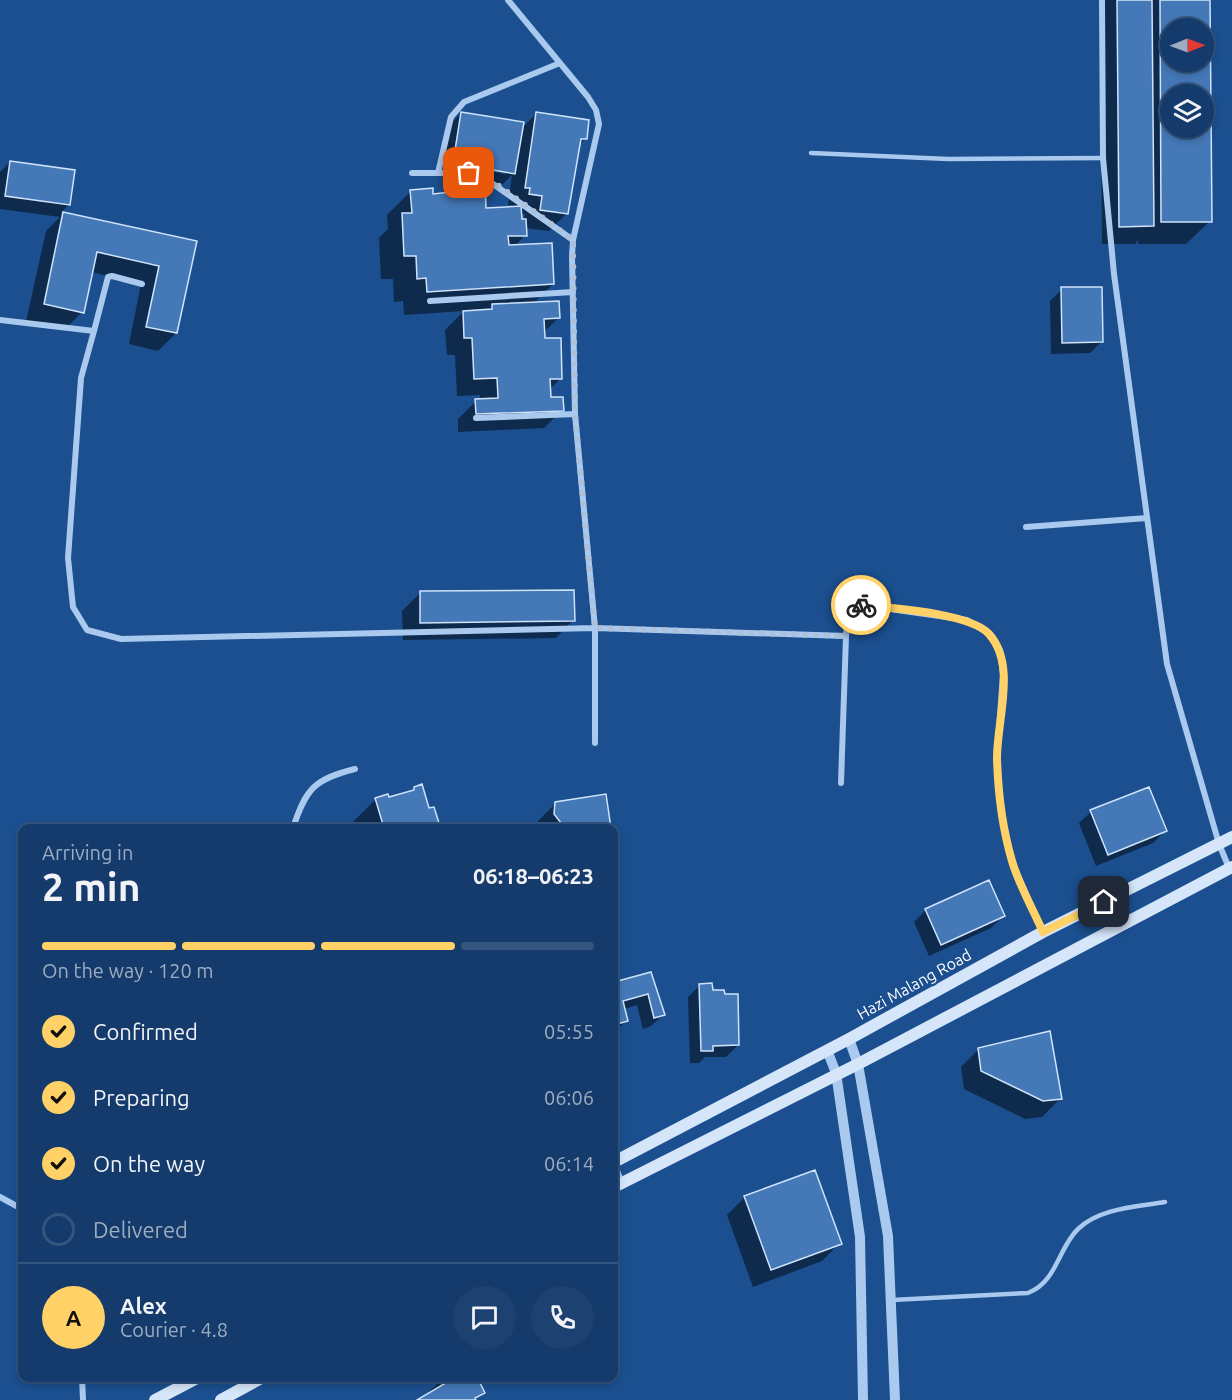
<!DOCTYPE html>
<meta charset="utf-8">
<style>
:root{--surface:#143b6b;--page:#1d4271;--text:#f1f3f6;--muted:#9dadc1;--line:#33557e;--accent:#ffd166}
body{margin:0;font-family:Ubuntu,sans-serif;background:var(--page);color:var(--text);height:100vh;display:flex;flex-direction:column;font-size:22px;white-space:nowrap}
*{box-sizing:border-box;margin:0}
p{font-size:20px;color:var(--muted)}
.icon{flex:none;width:33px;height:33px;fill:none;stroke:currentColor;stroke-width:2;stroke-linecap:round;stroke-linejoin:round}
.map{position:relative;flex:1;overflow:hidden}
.drawer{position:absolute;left:18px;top:824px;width:600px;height:558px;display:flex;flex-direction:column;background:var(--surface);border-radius:12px;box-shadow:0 3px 9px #0003,0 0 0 2px var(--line)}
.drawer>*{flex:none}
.needle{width:39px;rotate:89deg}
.controls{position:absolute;left:1160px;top:18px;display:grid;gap:12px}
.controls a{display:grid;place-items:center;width:54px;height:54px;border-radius:50%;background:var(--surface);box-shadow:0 3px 9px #0003,0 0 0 2px var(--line);font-size:30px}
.pin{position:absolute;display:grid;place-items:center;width:51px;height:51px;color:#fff;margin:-26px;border-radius:12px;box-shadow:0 3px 9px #0006}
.courier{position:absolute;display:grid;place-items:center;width:60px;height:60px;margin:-30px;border:4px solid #ffd166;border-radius:50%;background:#fff;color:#222;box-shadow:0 2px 8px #0007}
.overview em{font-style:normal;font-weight:600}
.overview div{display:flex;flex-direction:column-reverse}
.overview{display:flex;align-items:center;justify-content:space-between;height:102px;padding:0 24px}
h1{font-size:39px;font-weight:600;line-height:45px}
.bar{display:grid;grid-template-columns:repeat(4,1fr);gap:9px 6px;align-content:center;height:72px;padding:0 24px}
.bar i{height:8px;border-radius:4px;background:var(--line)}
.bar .current{background:var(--accent)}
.bar p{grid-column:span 4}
.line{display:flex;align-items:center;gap:15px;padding:0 24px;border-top:2px solid var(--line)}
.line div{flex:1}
.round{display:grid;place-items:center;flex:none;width:63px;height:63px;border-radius:32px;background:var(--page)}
ol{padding:0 24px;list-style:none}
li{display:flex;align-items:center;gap:18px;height:66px}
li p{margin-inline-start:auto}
li .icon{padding:6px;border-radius:50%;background:var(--accent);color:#111;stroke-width:4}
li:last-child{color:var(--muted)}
li i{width:33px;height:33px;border:3px solid var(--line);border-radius:50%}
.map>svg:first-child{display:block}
.shadow{fill:#0007;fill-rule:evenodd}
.building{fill:#4478b7;stroke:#cfe3fa;stroke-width:1.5;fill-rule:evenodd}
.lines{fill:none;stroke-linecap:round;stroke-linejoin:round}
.service{stroke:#a9c9ee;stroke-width:4.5}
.minor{stroke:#a9c9ee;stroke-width:6}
.tertiary{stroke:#a9c9ee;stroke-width:10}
.secondary{stroke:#d6e6fa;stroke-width:12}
.done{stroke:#afc1d8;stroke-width:6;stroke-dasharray:0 10.8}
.route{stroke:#ffd166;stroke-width:8}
.labels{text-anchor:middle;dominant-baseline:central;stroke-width:4.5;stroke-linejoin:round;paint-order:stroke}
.street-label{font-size:16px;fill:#fff;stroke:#1b4f8f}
</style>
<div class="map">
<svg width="1232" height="1400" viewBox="0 0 1232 1400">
<rect width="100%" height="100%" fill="#1b4f8f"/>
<path class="shadow" d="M 1100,0 L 1209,0 L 1210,221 L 1186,244 L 1138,244 L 1138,240 L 1135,244 L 1102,244 ZM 1170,28 L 1203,28 L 1203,62 L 1170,62 ZM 1170,94 L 1203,94 L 1203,128 L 1170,128 Z
M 461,113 L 521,129 L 536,114 L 585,139 L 578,146 L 567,213 L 549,231 L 525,228 L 525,235 L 514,247 L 553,284 L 533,304 L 558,318 L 543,333 L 561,378 L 549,390 L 549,399 L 562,410 L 544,428 L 458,432 L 458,419 L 476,401 L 480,400 L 480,395 L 457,396 L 455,355 L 447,355 L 445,330 L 464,311 L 404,315 L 403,301 L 394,302 L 393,279 L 381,279 L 379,238 L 388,229 L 387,215 L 411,191 L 441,195 L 451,185 L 485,210 L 517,207 L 508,205 L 512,175 L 502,185 L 442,175 L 450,125 ZM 446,161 L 506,171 L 506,174 L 445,164 ZM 520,213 L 525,214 L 524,220 L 521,220 Z
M 10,162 L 69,204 L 61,213 L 195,242 L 176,333 L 158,351 L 129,344 L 141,284 L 91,272 L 82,312 L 64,330 L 26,322 L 46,231 L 60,217 L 0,209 L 0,172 Z
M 1062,289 L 1102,341 L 1090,353 L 1051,354 L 1050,301 Z
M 420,593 L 573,620 L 556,638 L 403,640 L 402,611 Z
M 414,788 L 438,823 L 432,828 L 354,828 L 352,823 L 376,799 L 388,799 L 410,793 Z
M 556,803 L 610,828 L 537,828 L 538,821 Z
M 1091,812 L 1165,831 L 1153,843 L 1096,866 L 1079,823 Z
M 926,910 L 1003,916 L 991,928 L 929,956 L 914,922 Z
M 650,974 L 663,1015 L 651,1026 L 643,1029 L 637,1005 L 624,1009 L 627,1020 L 614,1033 L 614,984 Z
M 700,985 L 711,992 L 738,1045 L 726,1057 L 705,1057 L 699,1063 L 690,1063 L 688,997 Z
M 979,1049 L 1060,1099 L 1042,1117 L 1025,1119 L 964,1089 L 961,1067 Z
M 745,1197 L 840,1243 L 822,1261 L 753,1287 L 727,1215 Z
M 445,1377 L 475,1377 L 483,1392 L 475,1400 L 420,1400 Z"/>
<path class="building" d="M 1117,0 L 1152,0 L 1154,226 L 1119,227 Z
M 1160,0 L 1210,0 L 1212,222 L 1161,222 ZM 1170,28 L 1203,28 L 1203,62 L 1170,62 ZM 1170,94 L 1203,94 L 1203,128 L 1170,128 Z
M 461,112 L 524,122 L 515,174 L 453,163 Z
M 536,112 L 589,120 L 587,139 L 581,139 L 568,214 L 540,210 L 542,196 L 529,194 L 530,188 L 525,188 Z
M 10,161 L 75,170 L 70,205 L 5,196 Z
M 450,183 L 461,183 L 462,186 L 485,185 L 486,208 L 521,206 L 522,219 L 526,219 L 527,236 L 508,236 L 509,245 L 552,243 L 554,284 L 427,292 L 426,278 L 417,279 L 416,256 L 404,256 L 402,213 L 412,213 L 410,190 L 433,188 L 433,194 L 451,192 Z
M 63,212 L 197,241 L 177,333 L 146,327 L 159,266 L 97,252 L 84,313 L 44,304 Z
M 1061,287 L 1102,287 L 1103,342 L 1062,343 Z
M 559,301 L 560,318 L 544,319 L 545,338 L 561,338 L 562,379 L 550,379 L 551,397 L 563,397 L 564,411 L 476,414 L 475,399 L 498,398 L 497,378 L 474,379 L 472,338 L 464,338 L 463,311 L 492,309 L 492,304 Z
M 574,590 L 575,621 L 420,623 L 420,591 Z
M 422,784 L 429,808 L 434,807 L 439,823 L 424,828 L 384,828 L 375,798 L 388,794 L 389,797 L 414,790 L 414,787 Z
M 1149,787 L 1167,831 L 1108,855 L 1090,810 Z
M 606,794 L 611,828 L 565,828 L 554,814 L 555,802 Z
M 614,843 L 618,874 L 614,875 Z
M 989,880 L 1005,916 L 941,945 L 925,909 Z
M 651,972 L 665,1015 L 654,1018 L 648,994 L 623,1001 L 628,1021 L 614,1025 L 614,982 Z
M 712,983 L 713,990 L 724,990 L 725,994 L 738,994 L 739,1045 L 713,1046 L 713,1051 L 701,1051 L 699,984 Z
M 1050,1031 L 1062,1099 L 1043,1101 L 981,1071 L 978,1048 Z
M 815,1170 L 842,1244 L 771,1270 L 744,1196 Z
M 447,1377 L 477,1377 L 485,1393 L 475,1398 L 476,1400 L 417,1400 L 449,1381 Z"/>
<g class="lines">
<path class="service" d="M 811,153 L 948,159 L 1103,158
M 892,1300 L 1028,1293 C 1057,1282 1058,1248 1078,1229 C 1100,1208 1136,1207 1165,1202"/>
<path class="minor" d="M 508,0 L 588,97 L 596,110 L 599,124 L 573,240 L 572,256 L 575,414 L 595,628 L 595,743
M 1102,0 L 1103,158 L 1114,274 L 1167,664 L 1219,844 L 1229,868
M 412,173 L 469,173 L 483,177 L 573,240
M 438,173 L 451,117 L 464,102 L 560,63
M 430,301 L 573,292
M 0,320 L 94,331 L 81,378 L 68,558 L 73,607 L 87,630 L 121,639 L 595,628 L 846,636
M 94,331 L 108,277 L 112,276 L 142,284
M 476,418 L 575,414
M 1026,527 L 1147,518
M 841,783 L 846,636 L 848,617 L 853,607 L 862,605 L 967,620 L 987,632 L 1000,650 L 1003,674 L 997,756 L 1001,813 L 1012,863 L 1043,932
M 478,825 L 479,828
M 293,828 C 306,788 315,779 355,769
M 614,1163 L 622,1183
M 0,1197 L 22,1209
M 82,1377 L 83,1400"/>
<path class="tertiary" d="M 849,1039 L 858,1064 L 888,1236 L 895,1400
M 827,1050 L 836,1073 L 860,1237 L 863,1400"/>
<path class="secondary" d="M 614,1162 L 849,1039 L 1043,932 L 1232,837
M 614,1187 L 858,1064 L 1232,867
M 155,1400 L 199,1377
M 221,1400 L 263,1377"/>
</g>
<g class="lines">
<path class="done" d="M 469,173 L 495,183 L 573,240 L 575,414 L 595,628 L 846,636 L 848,617 L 853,607 L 861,605"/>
<path class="route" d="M 861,605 C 891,608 970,613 989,634 C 1017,665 997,719 997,758 C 998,793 1002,827 1012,861 C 1019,885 1033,909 1043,932 L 1104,902"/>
</g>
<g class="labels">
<g class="street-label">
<text transform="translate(914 984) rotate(-29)">Hazi Malang Road</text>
</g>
</g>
</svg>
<div class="controls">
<a><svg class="needle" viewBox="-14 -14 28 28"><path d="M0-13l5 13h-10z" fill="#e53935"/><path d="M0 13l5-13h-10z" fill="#9dadc1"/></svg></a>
<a><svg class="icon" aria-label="layers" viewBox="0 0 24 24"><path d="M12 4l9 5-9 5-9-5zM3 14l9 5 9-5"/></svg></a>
</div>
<div class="pin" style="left:469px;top:173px;background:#ea580c"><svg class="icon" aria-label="bag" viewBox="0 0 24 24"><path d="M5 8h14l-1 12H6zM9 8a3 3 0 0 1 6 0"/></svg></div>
<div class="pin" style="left:1104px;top:902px;background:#1f2937"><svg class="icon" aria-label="home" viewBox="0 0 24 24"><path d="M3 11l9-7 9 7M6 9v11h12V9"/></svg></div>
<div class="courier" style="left:861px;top:605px"><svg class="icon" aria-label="bike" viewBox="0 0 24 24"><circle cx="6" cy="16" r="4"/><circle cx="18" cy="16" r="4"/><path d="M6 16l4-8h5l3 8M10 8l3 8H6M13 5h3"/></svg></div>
<section class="drawer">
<div class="overview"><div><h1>2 min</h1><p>Arriving in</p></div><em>06:18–06:23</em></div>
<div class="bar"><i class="current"></i><i class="current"></i><i class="current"></i><i></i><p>On the way · 120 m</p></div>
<ol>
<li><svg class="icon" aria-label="check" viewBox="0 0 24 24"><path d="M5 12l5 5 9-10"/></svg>Confirmed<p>05:55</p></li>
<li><svg class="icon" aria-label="check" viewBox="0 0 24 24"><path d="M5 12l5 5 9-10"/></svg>Preparing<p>06:06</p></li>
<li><svg class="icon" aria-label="check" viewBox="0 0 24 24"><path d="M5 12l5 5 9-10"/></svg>On the way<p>06:14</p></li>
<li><i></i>Delivered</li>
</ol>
<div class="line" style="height:108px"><b class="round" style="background:var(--accent);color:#111">A</b><div><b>Alex</b><p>Courier · 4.8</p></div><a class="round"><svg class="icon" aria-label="chat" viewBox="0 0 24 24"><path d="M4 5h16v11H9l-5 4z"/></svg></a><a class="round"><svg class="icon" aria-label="phone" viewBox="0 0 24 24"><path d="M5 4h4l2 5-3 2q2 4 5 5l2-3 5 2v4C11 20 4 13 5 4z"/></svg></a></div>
</section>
</div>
